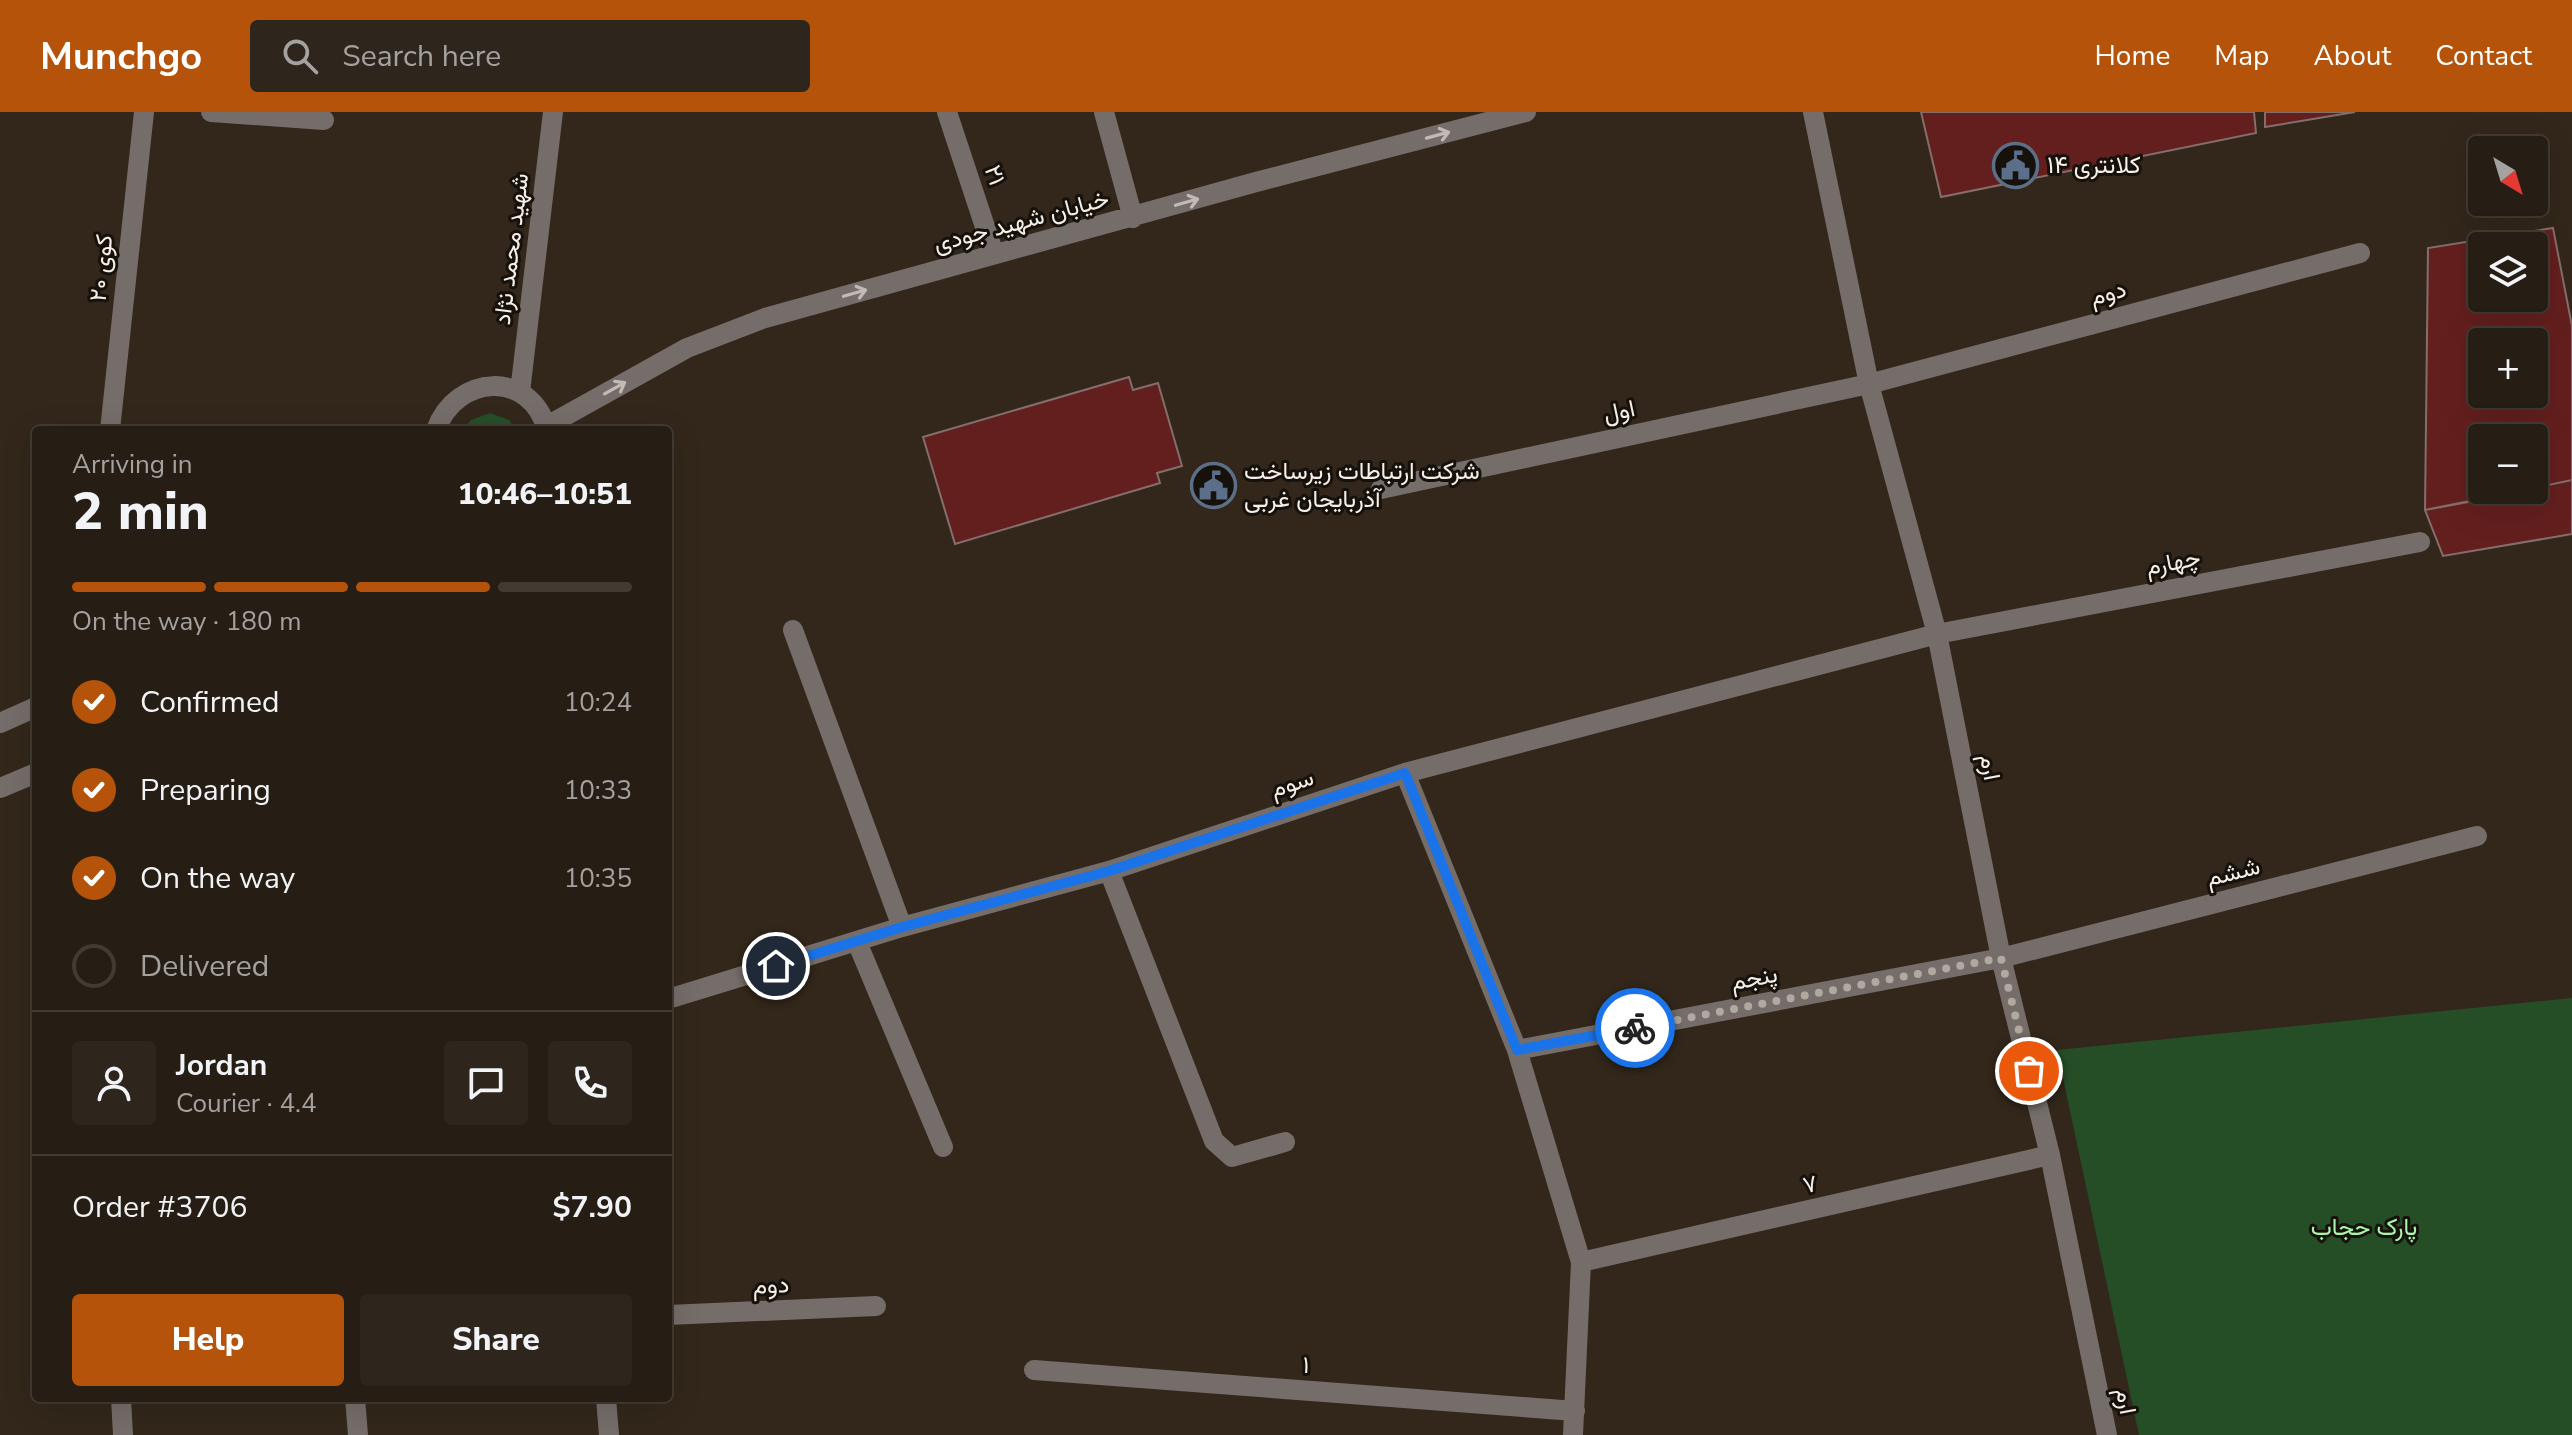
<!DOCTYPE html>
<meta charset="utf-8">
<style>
:root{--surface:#261d14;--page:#2e261d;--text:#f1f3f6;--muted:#a4a2a0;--line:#423b34;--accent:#b45309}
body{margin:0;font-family:"Nunito Sans",Vazirmatn,sans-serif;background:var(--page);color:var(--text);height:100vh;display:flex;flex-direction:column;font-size:30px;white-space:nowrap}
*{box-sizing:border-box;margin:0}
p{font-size:26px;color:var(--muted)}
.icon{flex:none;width:44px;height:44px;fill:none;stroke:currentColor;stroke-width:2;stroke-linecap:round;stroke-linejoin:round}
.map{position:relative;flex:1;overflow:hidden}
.panel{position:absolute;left:32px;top:314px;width:640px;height:976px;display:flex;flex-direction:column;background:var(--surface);border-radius:8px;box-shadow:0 8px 32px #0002,0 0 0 2px var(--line)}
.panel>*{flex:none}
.needle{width:52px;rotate:142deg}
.buttons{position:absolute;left:2468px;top:24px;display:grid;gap:16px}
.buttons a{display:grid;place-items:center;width:80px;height:80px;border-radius:8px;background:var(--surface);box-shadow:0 8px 32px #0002,0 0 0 2px var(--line);font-size:40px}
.pin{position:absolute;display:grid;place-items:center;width:68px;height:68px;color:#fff;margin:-34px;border:4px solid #fff;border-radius:50%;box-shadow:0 2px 8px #0007}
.courier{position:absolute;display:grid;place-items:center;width:80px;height:80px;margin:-40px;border:6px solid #1a73e8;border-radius:50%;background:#fff;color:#222;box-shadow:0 2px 10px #0007}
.summary em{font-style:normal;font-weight:800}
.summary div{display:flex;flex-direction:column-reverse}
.summary{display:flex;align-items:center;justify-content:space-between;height:136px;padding:0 40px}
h1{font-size:52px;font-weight:800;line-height:60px}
.bar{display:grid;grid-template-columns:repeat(4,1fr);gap:12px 8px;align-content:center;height:96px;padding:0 40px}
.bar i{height:10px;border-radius:6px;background:var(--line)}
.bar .on{background:var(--accent)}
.bar p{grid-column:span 4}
.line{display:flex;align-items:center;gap:20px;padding:0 40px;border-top:2px solid var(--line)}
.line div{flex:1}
.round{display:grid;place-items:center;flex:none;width:84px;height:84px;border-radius:8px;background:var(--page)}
ol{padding:0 40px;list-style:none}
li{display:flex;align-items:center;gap:24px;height:88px}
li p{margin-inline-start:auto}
li .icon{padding:8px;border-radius:50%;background:var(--accent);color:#fff;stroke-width:4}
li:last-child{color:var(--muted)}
li i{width:44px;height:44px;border:4px solid var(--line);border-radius:50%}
.action{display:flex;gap:16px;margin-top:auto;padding:16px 40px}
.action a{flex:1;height:92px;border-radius:8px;background:var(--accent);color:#fff;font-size:32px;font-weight:800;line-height:92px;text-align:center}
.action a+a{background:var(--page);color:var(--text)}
header{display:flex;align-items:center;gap:48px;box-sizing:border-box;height:112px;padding:0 40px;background:var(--accent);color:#fff}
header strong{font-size:38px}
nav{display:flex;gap:44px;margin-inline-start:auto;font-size:28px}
.search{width:560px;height:72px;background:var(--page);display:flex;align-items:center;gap:20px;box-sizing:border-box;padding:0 28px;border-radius:8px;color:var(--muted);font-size:30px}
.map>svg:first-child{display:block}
.green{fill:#254e27}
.building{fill:#631f1e;stroke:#836e6c;stroke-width:2;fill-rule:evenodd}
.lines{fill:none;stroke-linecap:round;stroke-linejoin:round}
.minor{stroke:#756d69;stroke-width:20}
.oneway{stroke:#c2bbb5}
.done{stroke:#b1a99f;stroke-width:8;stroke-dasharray:0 14.4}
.route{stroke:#1a73e8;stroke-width:10}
.labels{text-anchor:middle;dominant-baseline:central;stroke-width:6;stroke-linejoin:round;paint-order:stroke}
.poi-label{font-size:24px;fill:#f6efe7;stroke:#16110b;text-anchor:start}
.street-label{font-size:24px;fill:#f6efe7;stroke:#16110b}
.park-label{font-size:24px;fill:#a9f7aa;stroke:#16110b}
</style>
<header>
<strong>Munchgo</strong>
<div class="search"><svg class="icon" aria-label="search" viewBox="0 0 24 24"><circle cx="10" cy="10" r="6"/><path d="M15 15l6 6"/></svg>Search here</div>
<nav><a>Home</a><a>Map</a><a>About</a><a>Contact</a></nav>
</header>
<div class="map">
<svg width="2572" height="1323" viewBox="0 0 2572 1323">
<rect width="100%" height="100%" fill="#32271a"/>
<path class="green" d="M 490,301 L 509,308 L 516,318 L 463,318 L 471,308 Z
M 2572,886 L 2572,1323 L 2139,1323 L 2057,938 Z"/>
<path class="building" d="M 1921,0 L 2254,0 L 2256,21 L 1941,85 Z
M 2265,0 L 2355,0 L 2265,15 Z
M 2553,116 L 2572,214 L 2572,368 L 2534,376 L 2534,326 L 2482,326 L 2482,378 L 2524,378 L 2425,398 L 2428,136 ZM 2482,134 L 2534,134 L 2534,186 L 2482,186 ZM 2482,230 L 2534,230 L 2534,282 L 2482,282 Z
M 1129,265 L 1133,278 L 1158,271 L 1182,354 L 1157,361 L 1160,371 L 955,432 L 923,325 Z
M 2572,368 L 2572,422 L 2443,444 L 2425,398 L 2534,378 L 2534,376 Z"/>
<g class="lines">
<path class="minor" d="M 211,0 L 324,8
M 947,0 L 994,142
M 1104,0 L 1133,106
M 1813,0 L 1869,272 L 1937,522 L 2001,846 L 2050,1043 L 2107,1323
M 520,280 L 553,0
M 547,314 L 687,236 L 765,206 L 1256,70 L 1526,0
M 110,318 L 144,0
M 436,318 C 456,262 531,257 547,318
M 1381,377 L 1869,272 L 2360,141
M 793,518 L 902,815
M 0,611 L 36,595
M 1405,661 L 1517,938 L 1581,1150 L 1573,1323
M 0,676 L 36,661
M 1109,759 L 1214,1029 L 1232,1045 L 1285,1030
M 857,830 L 943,1035
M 668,887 L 902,815 L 1109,759 L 1405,661 L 1937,522 L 2420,430
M 1517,938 L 2001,846 L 2477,724
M 1581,1150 L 2050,1043
M 668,1203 L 876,1194
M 1034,1258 L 1575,1299
M 121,1286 L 123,1323
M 355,1286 L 358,1323
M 606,1286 L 609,1323"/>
</g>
<defs><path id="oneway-shaft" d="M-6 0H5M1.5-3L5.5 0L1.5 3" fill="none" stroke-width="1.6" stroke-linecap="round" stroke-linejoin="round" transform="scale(2)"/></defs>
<g class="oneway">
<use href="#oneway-shaft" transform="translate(1438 23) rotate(-15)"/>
<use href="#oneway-shaft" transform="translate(1187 90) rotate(-16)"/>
<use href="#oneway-shaft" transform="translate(855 181) rotate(-16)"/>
<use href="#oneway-shaft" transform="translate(615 276) rotate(-29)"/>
</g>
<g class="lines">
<path class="done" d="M 1635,916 L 2001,846 L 2029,959"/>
<path class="route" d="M 776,854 L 902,815 L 1109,759 L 1405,661 L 1517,938 L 1635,916"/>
</g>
<defs>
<symbol id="civic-ring" viewBox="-11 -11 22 22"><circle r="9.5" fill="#16110b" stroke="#5c6f8a" stroke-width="1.5"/><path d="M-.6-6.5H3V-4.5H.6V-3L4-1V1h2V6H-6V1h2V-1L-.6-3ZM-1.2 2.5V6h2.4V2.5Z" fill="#5c6f8a"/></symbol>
</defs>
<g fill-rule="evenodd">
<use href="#civic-ring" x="1990" y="28" width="51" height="51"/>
<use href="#civic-ring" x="1188" y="348" width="51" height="51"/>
</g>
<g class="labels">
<g class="poi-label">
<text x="2047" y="53">کلانتری ۱۴</text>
<text x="1244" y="359">شرکت ارتباطات زیرساخت<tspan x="1244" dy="28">آذربایجان غربی</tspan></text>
</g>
<g class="street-label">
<text transform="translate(995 63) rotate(71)">۲۱</text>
<text transform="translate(1021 109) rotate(-15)">خیابان شهید جودی</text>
<text transform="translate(511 137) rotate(-83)">شهید محمد نژاد</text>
<text transform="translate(101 156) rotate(-84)">کوی ۲۰</text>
<text transform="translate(2108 181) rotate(-15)">دوم</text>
<text transform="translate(1619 299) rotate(-12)">اول</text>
<text transform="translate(2173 450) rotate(-11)">چهارم</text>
<text transform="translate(1990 655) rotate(79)">ارم</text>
<text transform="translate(1292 671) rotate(-18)">سوم</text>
<text transform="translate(2233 760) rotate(-14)">ششم</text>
<text transform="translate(1754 866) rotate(-11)">پنجم</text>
<text transform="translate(1810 1072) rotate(-13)">۷</text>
<text transform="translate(771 1173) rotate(-2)">دوم</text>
<text transform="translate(1306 1253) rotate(4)">۱</text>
<text transform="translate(2126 1289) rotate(79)">ارم</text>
</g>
<g class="park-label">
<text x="2364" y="1115">پارک حجاب</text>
</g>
</g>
</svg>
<div class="buttons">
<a><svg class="needle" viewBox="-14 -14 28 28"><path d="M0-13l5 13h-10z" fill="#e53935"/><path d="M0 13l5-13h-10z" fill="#a4a2a0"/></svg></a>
<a><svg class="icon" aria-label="layers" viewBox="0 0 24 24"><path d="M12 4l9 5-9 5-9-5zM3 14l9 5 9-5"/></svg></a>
<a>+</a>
<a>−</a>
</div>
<div class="pin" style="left:2029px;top:959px;background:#ea580c"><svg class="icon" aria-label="bag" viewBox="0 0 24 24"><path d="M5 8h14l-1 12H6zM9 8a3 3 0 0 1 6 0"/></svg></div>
<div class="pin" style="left:776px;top:854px;background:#1f2937"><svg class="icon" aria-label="home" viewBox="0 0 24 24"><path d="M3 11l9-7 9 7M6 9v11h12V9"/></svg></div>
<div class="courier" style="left:1635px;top:916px"><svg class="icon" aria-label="bike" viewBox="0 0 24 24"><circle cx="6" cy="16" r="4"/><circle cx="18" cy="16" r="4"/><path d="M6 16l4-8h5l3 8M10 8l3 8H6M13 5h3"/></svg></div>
<section class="panel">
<div class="summary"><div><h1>2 min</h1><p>Arriving in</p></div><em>10:46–10:51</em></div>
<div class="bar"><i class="on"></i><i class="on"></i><i class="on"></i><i></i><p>On the way · 180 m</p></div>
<ol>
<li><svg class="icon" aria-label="check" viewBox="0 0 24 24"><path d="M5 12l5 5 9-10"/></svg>Confirmed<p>10:24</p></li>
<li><svg class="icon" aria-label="check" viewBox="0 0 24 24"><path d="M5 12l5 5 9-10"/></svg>Preparing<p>10:33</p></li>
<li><svg class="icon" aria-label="check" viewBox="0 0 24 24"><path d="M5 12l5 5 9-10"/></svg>On the way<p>10:35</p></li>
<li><i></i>Delivered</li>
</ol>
<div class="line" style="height:144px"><a class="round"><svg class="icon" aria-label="person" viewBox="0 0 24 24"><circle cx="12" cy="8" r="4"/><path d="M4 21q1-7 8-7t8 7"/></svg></a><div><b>Jordan</b><p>Courier · 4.4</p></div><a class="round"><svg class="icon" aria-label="chat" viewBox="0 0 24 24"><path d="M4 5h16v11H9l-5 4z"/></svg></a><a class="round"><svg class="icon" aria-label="phone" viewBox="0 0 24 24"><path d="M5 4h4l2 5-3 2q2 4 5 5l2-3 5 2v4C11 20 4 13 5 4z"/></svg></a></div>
<div class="line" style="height:104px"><div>Order #3706</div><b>$7.90</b></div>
<div class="action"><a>Help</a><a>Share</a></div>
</section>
</div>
